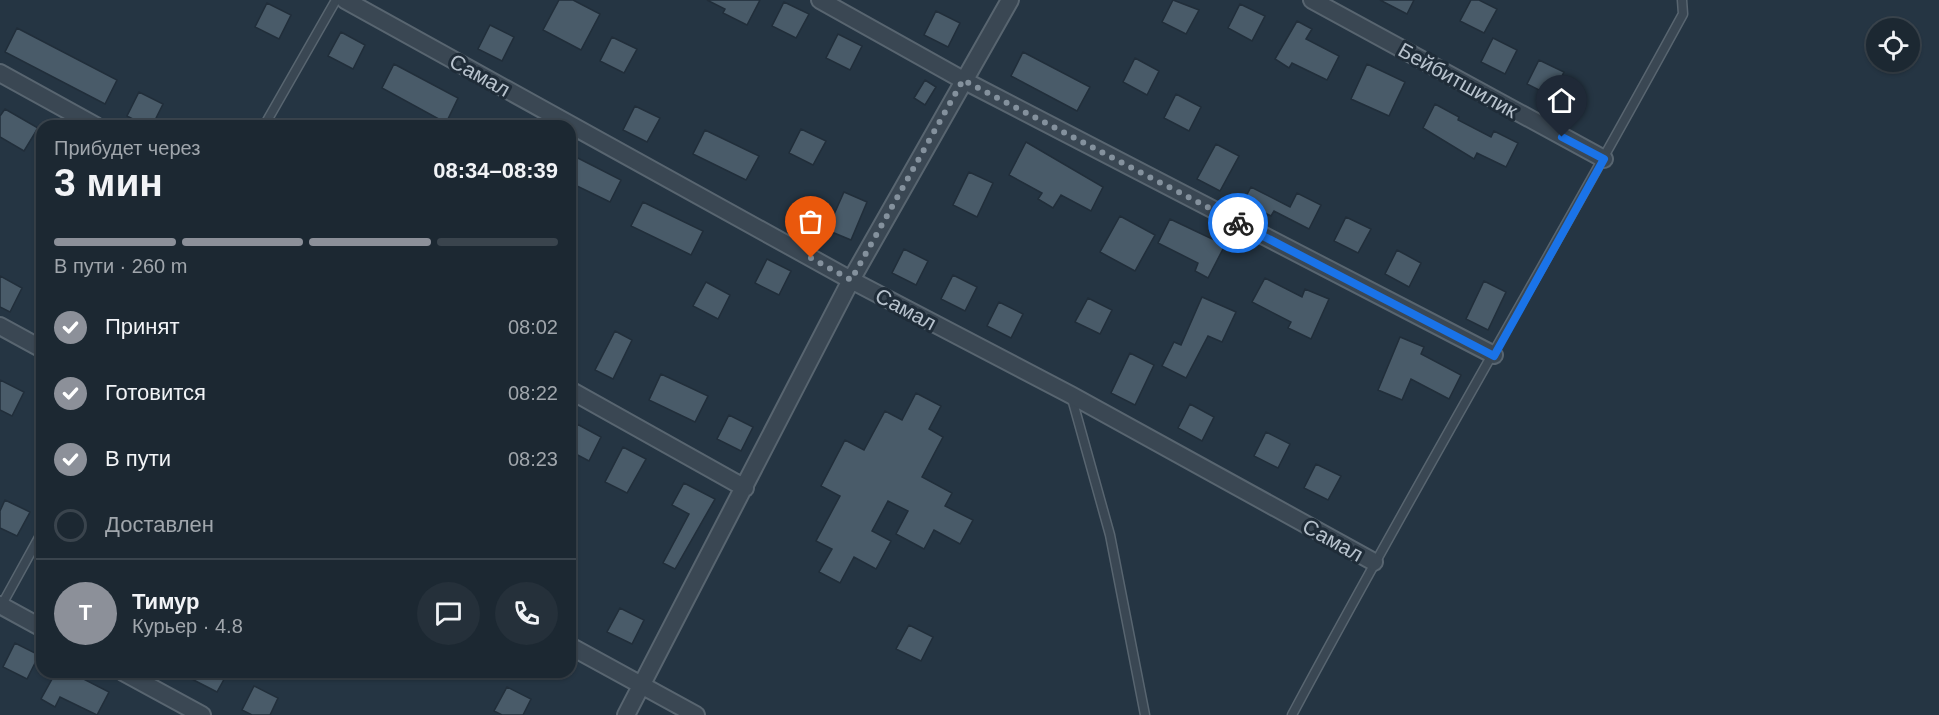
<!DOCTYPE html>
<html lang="ru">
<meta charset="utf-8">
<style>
:root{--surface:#1c2832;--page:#25303a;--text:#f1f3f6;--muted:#a0a6ac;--line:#3a444d;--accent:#8c9099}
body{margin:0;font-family:Helvetica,sans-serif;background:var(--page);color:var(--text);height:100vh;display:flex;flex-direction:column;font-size:22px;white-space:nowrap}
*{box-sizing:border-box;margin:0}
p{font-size:20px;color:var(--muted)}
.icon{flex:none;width:33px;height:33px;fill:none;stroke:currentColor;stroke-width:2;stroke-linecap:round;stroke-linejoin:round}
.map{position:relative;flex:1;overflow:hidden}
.panel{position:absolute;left:36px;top:120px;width:540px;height:558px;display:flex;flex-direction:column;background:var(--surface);border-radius:18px;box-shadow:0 2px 4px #0004,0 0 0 2px var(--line)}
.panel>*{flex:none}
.buttons{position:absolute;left:1866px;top:18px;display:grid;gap:12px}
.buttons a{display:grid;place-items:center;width:54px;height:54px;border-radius:50%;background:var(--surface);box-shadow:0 2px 4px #0004,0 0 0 2px var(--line);font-size:30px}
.pin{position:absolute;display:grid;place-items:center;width:51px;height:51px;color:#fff;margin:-62px -26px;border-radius:50% 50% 50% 0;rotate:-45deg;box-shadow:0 0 6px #0007}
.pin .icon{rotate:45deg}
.courier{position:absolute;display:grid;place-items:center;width:60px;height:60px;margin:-30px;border:4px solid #1a73e8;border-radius:50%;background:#fff;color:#222;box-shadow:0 2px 8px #0007}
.headline em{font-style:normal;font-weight:700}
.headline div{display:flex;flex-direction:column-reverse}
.headline{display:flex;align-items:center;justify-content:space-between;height:102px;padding:0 18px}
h1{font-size:39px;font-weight:700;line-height:45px}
.bar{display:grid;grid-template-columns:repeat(4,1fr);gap:9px 6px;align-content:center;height:72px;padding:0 18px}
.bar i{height:8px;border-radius:4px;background:var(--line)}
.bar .current{background:var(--accent)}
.bar p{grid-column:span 4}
.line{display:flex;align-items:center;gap:15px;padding:0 18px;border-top:2px solid var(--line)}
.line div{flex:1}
.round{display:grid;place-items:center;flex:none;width:63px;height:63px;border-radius:32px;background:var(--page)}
ol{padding:0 18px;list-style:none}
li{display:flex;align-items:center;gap:18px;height:66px}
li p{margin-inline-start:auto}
li .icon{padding:6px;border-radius:50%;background:var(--accent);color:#fff;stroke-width:4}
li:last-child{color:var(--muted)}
li i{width:33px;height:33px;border:3px solid var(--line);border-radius:50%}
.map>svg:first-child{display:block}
.building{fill:#495b69;stroke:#212e3a;stroke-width:1.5}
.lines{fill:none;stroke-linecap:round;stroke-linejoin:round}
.service-casing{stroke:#586570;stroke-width:11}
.minor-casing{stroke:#586570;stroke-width:20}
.service{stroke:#3a4753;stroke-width:8}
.minor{stroke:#3a4753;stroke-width:16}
.done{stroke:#84919d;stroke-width:6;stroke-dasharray:0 10.8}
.route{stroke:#1a73e8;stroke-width:8}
.labels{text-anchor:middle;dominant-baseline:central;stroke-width:6;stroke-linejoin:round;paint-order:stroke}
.street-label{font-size:21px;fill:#b7c2cd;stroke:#1f2c38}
</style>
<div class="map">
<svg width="1939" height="715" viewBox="0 0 1939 715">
<rect width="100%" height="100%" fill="#253543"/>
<path class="building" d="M 559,0 L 573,0 L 600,14 L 581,50 L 543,30 Z
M 707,0 L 760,0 L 747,25 L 723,13 L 725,9 Z
M 1173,0 L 1199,10 L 1186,34 L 1162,22 Z
M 1380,0 L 1414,0 L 1407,14 Z
M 1471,0 L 1479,0 L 1497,9 L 1484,33 L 1460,21 Z
M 784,2 L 809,14 L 796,38 L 772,26 Z
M 267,3 L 291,15 L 279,39 L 255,27 Z
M 1240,4 L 1265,16 L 1252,41 L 1228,28 Z
M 936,11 L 960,23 L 948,47 L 924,35 Z
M 1297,21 L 1312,29 L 1306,39 L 1339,56 L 1327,80 L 1292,63 L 1289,68 L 1275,59 Z
M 490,25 L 514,37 L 502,61 L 478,49 Z
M 17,28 L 117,80 L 105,104 L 5,52 Z
M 341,32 L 365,45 L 353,69 L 328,56 Z
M 838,34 L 862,46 L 850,70 L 826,58 Z
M 612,37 L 637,49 L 624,73 L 600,61 Z
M 1493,38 L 1517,50 L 1505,74 L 1481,62 Z
M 1023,52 L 1090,87 L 1077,111 L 1011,76 Z
M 1135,58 L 1159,71 L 1147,95 L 1123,82 Z
M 1539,60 L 1564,72 L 1551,96 L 1527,84 Z
M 394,64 L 458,98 L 446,123 L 382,88 Z
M 1367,64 L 1405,82 L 1389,116 L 1351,99 Z
M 925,80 L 936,87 L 925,105 L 914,98 Z
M 139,92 L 163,104 L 152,126 L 146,126 L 127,116 Z
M 1176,94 L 1201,107 L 1189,131 L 1164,118 Z
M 1435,104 L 1459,117 L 1458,120 L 1491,137 L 1494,131 L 1518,143 L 1506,167 L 1477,153 L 1474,159 L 1423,128 Z
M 635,106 L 660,118 L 647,142 L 623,130 Z
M 5,109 L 38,128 L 24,151 L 0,137 L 0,116 Z
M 801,129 L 826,141 L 813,165 L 789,153 Z
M 705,130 L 759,156 L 746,180 L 693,154 Z
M 1026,142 L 1103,187 L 1091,211 L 1061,195 L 1053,208 L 1038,199 L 1042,193 L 1009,175 Z
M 1216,144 L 1239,156 L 1220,191 L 1197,179 Z
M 570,154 L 621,180 L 610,202 L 571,183 L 570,186 Z
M 969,172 L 993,183 L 977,217 L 953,205 Z
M 1251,187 L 1290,207 L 1297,193 L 1321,205 L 1309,229 L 1274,211 L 1271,216 L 1243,202 Z
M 844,192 L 867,202 L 851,240 L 827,230 Z
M 643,202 L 703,231 L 691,255 L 631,226 Z
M 1120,216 L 1155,235 L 1135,271 L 1100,252 Z
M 1346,217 L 1371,229 L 1358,253 L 1334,241 Z
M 1170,219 L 1225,245 L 1208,278 L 1195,271 L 1198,263 L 1158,243 Z
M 904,249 L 928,261 L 916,285 L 892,273 Z
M 1397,250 L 1421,263 L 1409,287 L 1385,274 Z
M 767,259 L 791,271 L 779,295 L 755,283 Z
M 953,275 L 977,287 L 965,311 L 941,299 Z
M 0,276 L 22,288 L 10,312 L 0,307 Z
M 1265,278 L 1302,297 L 1305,289 L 1329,299 L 1311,339 L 1288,328 L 1291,322 L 1252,302 Z
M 1484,281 L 1506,292 L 1488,330 L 1466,319 Z
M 706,282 L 730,295 L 718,319 L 693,306 Z
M 1202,297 L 1236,312 L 1222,342 L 1208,336 L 1186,378 L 1162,366 L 1174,342 L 1181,345 Z
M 1088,298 L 1112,310 L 1100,334 L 1075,322 Z
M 999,302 L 1023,314 L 1011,338 L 987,326 Z
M 615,331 L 632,340 L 613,379 L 595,370 Z
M 1400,337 L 1424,347 L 1421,354 L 1461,375 L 1449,399 L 1411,379 L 1402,400 L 1378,390 Z
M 1130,353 L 1154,365 L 1135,405 L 1111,393 Z
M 661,374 L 708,396 L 695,422 L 649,400 Z
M 0,380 L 24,392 L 12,416 L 0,410 Z
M 916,393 L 941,406 L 929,429 L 943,437 L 922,477 L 952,493 L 945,506 L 973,520 L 960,544 L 934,530 L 924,549 L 896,534 L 908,511 L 888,501 L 872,531 L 891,541 L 876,569 L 854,557 L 840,583 L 819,572 L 832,549 L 816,541 L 840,496 L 821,486 L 845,440 L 864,450 L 885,411 L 902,420 Z
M 1190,404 L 1214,417 L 1202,441 L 1178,428 Z
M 729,415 L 753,427 L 741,451 L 717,439 Z
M 577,424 L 601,437 L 589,461 L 570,451 L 570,438 Z
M 1266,432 L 1290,444 L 1278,468 L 1254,456 Z
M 623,447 L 646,459 L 627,493 L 605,482 Z
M 1316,464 L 1341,476 L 1328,500 L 1304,488 Z
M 684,483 L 715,499 L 675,569 L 663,563 L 689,514 L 672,505 Z
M 5,500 L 30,512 L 17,536 L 0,528 L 0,511 Z
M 620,608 L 644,620 L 632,644 L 607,632 Z
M 909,625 L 933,637 L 921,661 L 896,649 Z
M 15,643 L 39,655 L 27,679 L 3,667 Z
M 56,672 L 70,672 L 109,692 L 97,715 L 60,697 L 55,707 L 41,699 Z
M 178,672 L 228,672 L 217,692 Z
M 254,686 L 278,698 L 270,715 L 252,715 L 242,710 Z
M 507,687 L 531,699 L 523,715 L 502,715 L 494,711 Z"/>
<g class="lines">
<defs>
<path id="service" d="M 264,126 L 336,0
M 1071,395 L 1110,535 L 1145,715
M 0,608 L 42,532
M 1292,715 C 1418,479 1555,249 1683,14 L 1682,0"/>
<path id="minor" d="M 345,0 L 851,280 L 1071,395 L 1374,562
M 820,0 L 963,80 L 1494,355
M 1312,0 L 1604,159
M 0,73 L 96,126
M 0,326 L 42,349
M 570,390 L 745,488
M 0,605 L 42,628
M 570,646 L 696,715
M 123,672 L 202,715
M 626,715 L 851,280 L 1010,0"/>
</defs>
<use href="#service" class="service-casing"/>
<use href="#minor" class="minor-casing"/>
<use href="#service" class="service"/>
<use href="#minor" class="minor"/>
</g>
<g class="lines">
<path class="done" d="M 811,258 L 851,280 L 963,80 L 1238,223"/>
<path class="route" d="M 1238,223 L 1494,356 L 1604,159 L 1562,137"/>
</g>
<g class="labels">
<g class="street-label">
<text transform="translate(480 75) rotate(29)">Самал</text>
<text transform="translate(1458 80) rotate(29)">Бейбитшилик</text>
<text transform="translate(906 309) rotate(28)">Самал</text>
<text transform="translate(1333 540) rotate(29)">Самал</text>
</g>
</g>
</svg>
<div class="buttons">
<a><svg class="icon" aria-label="locate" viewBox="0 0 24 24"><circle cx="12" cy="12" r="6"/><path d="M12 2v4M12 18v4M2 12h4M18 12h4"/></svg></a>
</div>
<div class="pin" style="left:811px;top:258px;background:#ea580c"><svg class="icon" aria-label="bag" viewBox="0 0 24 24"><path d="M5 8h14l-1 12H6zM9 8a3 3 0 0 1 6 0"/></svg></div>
<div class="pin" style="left:1562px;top:137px;background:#1f2937"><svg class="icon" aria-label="home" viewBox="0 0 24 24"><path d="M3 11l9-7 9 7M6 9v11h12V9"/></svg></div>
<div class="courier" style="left:1238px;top:223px"><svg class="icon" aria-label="bike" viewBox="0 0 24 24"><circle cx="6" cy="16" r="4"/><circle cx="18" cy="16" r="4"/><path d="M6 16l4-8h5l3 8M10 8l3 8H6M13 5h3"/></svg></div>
<section class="panel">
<div class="headline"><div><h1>3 мин</h1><p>Прибудет через</p></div><em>08:34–08:39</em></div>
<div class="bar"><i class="current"></i><i class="current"></i><i class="current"></i><i></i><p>В пути · 260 m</p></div>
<ol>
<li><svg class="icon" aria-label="check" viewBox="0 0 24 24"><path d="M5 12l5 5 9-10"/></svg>Принят<p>08:02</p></li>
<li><svg class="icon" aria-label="check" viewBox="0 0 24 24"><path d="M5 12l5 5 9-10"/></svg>Готовится<p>08:22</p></li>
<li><svg class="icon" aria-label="check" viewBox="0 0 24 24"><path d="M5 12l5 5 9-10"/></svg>В пути<p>08:23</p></li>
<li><i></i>Доставлен</li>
</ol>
<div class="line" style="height:108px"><b class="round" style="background:var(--accent);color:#fff">Т</b><div><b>Тимур</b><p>Курьер · 4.8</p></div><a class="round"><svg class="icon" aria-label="chat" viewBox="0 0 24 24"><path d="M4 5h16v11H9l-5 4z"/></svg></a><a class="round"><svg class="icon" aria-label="phone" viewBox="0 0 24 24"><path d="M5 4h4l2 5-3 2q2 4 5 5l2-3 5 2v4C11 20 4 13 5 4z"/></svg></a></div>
</section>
</div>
